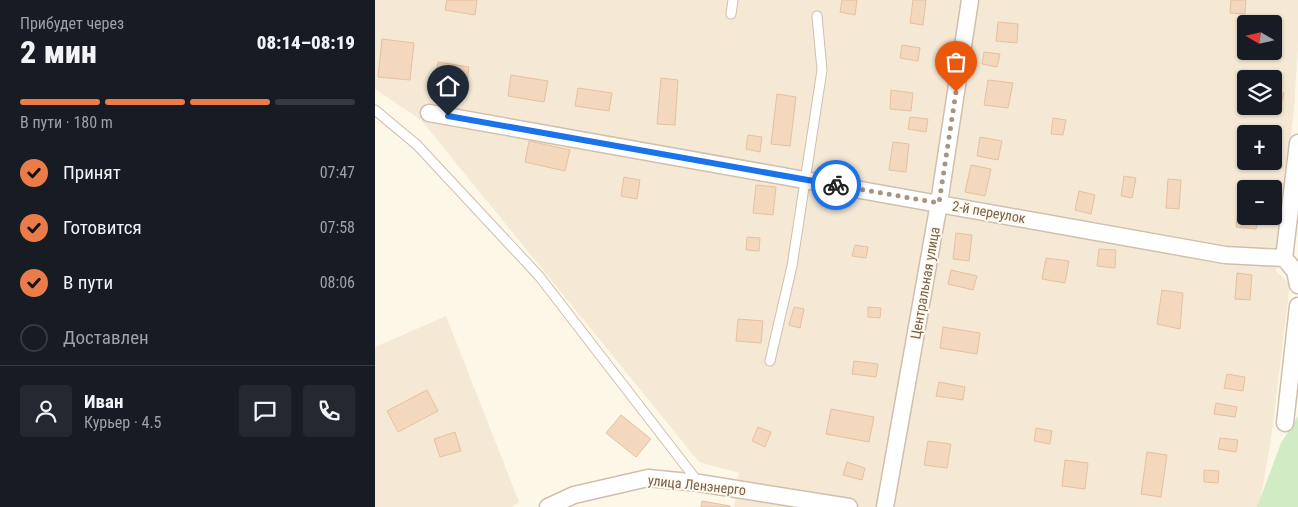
<!DOCTYPE html>
<html lang="ru">
<meta charset="utf-8">
<style>
:root{--surface:#171b24;--page:#242831;--text:#f1f3f6;--muted:#9ea1a6;--line:#363941;--accent:#ea7c4a}
body{margin:0;font-family:"Roboto Condensed",sans-serif;background:var(--page);color:var(--text);height:100vh;display:flex;flex-direction:column;font-size:19px;white-space:nowrap}
*{box-sizing:border-box;margin:0}
p{font-size:16px;color:var(--muted)}
.icon{flex:none;width:28px;height:28px;fill:none;stroke:currentColor;stroke-width:2;stroke-linecap:round;stroke-linejoin:round}
.map{position:relative;flex:1;overflow:hidden}
.side{display:flex;flex-direction:column;background:var(--surface);width:375px}
.side>*{flex:none}
.needle{width:32px;rotate:279deg}
.controls{position:absolute;left:862px;top:15px;display:grid;gap:10px}
.controls a{display:grid;place-items:center;width:45px;height:45px;border-radius:5px;background:var(--surface);box-shadow:0 1px 4px #0004;font-size:25px}
.pin{position:absolute;display:grid;place-items:center;width:42px;height:42px;color:#fff;margin:-51px -21px;border-radius:50% 50% 50% 0;rotate:-45deg;box-shadow:0 0 5px #0007}
.pin .icon{rotate:45deg}
.courier{position:absolute;display:grid;place-items:center;width:50px;height:50px;margin:-25px;border:4px solid #1a73e8;border-radius:50%;background:#fff;color:#222;box-shadow:0 1px 6px #0007}
.summary em{font-style:normal;font-weight:800}
.summary div{display:flex;flex-direction:column-reverse}
.summary{display:flex;align-items:center;justify-content:space-between;height:85px;padding:0 20px}
h1{font-size:32px;font-weight:800;line-height:38px}
.bar{display:grid;grid-template-columns:repeat(4,1fr);gap:8px 5px;align-content:center;height:60px;padding:0 20px}
.bar i{height:6px;border-radius:4px;background:var(--line)}
.bar .active{background:var(--accent)}
.bar p{grid-column:span 4}
.line{display:flex;align-items:center;gap:12px;padding:0 20px;border-top:1px solid var(--line)}
.line div{flex:1}
.round{display:grid;place-items:center;flex:none;width:52px;height:52px;border-radius:5px;background:var(--page)}
ol{padding:0 20px;list-style:none}
li{display:flex;align-items:center;gap:15px;height:55px}
li p{margin-inline-start:auto}
li .icon{padding:5px;border-radius:50%;background:var(--accent);color:#111;stroke-width:4}
li:last-child{color:var(--muted)}
li i{width:28px;height:28px;border:2px solid var(--line);border-radius:50%}
main{display:flex;flex:1;min-height:0}
.map>svg:first-child{display:block}
.residential{fill:#f5e9d6;fill-rule:evenodd}
.green{fill:#d1ecc5}
.building{fill:#f3d8be;stroke:#e7c09e}
.lines{fill:none;stroke-linecap:round;stroke-linejoin:round}
.service-casing{stroke:#cfbfac;stroke-width:11}
.minor-casing{stroke:#cfbfac;stroke-width:19}
.service{stroke:#fff;stroke-width:9}
.minor{stroke:#fff;stroke-width:16}
.done{stroke:#a79481;stroke-width:5;stroke-dasharray:0 9}
.route{stroke:#1a73e8;stroke-width:6}
.labels{text-anchor:middle;dominant-baseline:central;stroke-width:4;stroke-linejoin:round;paint-order:stroke}
.street-label{font-size:14px;fill:#785f4a;stroke:#fffaef}
</style>
<main>
<section class="side">
<div class="summary"><div><h1>2 мин</h1><p>Прибудет через</p></div><em>08:14–08:19</em></div>
<div class="bar"><i class="active"></i><i class="active"></i><i class="active"></i><i></i><p>В пути · 180 m</p></div>
<ol>
<li><svg class="icon" aria-label="check" viewBox="0 0 24 24"><path d="M5 12l5 5 9-10"/></svg>Принят<p>07:47</p></li>
<li><svg class="icon" aria-label="check" viewBox="0 0 24 24"><path d="M5 12l5 5 9-10"/></svg>Готовится<p>07:58</p></li>
<li><svg class="icon" aria-label="check" viewBox="0 0 24 24"><path d="M5 12l5 5 9-10"/></svg>В пути<p>08:06</p></li>
<li><i></i>Доставлен</li>
</ol>
<div class="line" style="height:90px"><a class="round"><svg class="icon" aria-label="person" viewBox="0 0 24 24"><circle cx="12" cy="8" r="4"/><path d="M4 21q1-7 8-7t8 7"/></svg></a><div><b>Иван</b><p>Курьер · 4.5</p></div><a class="round"><svg class="icon" aria-label="chat" viewBox="0 0 24 24"><path d="M4 5h16v11H9l-5 4z"/></svg></a><a class="round"><svg class="icon" aria-label="phone" viewBox="0 0 24 24"><path d="M5 4h4l2 5-3 2q2 4 5 5l2-3 5 2v4C11 20 4 13 5 4z"/></svg></a></div>
</section>
<div class="map">
<svg width="923" height="507" viewBox="0 0 923 507">
<rect width="100%" height="100%" fill="#fdf7e8"/>
<path class="residential" d="M 0,0 L 923,0 L 923,46 L 919,108 L 901,271 L 915,284 L 896,440 L 884,507 L 359,507 L 364,473 L 324,462 L 46,120 L 0,89 ZM 871,24 L 899,24 L 899,51 L 871,51 ZM 871,79 L 899,79 L 899,106 L 871,106 ZM 871,134 L 899,134 L 899,161 L 871,161 ZM 871,189 L 899,189 L 899,216 L 871,216 Z
M 71,316 L 144,502 L 137,507 L 0,507 L 0,347 Z"/>
<path class="green" d="M 923,416 L 923,507 L 882,507 L 906,443 Z"/>
<path class="building" d="M 72,0 L 102,0 L 100,15 L 70,10 Z
M 467,0 L 482,0 L 480,15 L 465,12 Z
M 538,0 L 551,0 L 548,25 L 535,23 Z
M 856,0 L 871,0 L 870,14 L 855,13 Z
M 623,22 L 643,24 L 642,43 L 621,41 Z
M 7,39 L 39,43 L 35,80 L 3,77 Z
M 527,45 L 545,48 L 543,61 L 525,58 Z
M 609,52 L 625,54 L 622,67 L 607,64 Z
M 63,62 L 94,67 L 91,87 L 60,82 Z
M 136,75 L 173,81 L 169,102 L 133,96 Z
M 286,78 L 303,80 L 300,125 L 282,124 Z
M 613,80 L 638,83 L 633,108 L 609,105 Z
M 203,88 L 237,93 L 234,111 L 200,106 Z
M 516,90 L 538,93 L 536,111 L 515,109 Z
M 899,91 L 909,93 L 906,105 L 899,104 Z
M 402,94 L 421,97 L 415,146 L 396,144 Z
M 535,117 L 553,119 L 551,132 L 533,129 Z
M 678,118 L 691,120 L 688,135 L 676,134 Z
M 373,135 L 387,137 L 385,152 L 371,149 Z
M 605,137 L 627,141 L 623,160 L 602,156 Z
M 154,141 L 195,150 L 190,171 L 150,162 Z
M 518,142 L 534,144 L 531,172 L 514,170 Z
M 596,165 L 616,169 L 610,196 L 590,192 Z
M 749,176 L 761,178 L 757,198 L 746,196 Z
M 249,177 L 265,180 L 262,199 L 246,196 Z
M 793,179 L 806,180 L 804,209 L 791,208 Z
M 381,185 L 401,187 L 398,215 L 378,213 Z
M 704,191 L 720,195 L 716,214 L 700,210 Z
M 864,203 L 871,204 L 871,216 L 883,216 L 881,229 L 861,227 Z
M 581,233 L 597,235 L 594,261 L 578,259 Z
M 372,237 L 385,238 L 384,251 L 371,250 Z
M 480,245 L 493,247 L 491,258 L 477,256 Z
M 724,249 L 741,250 L 740,268 L 722,266 Z
M 671,258 L 694,261 L 690,283 L 667,279 Z
M 576,270 L 602,276 L 598,290 L 573,284 Z
M 862,273 L 877,275 L 875,300 L 860,299 Z
M 787,290 L 808,293 L 805,329 L 782,324 Z
M 419,307 L 429,309 L 425,328 L 414,325 Z
M 493,307 L 506,308 L 505,318 L 493,317 Z
M 363,319 L 388,321 L 386,343 L 361,341 Z
M 568,327 L 605,333 L 602,354 L 565,348 Z
M 479,361 L 503,364 L 501,377 L 477,374 Z
M 852,374 L 870,377 L 868,391 L 849,388 Z
M 564,382 L 590,387 L 588,400 L 561,396 Z
M 52,390 L 63,411 L 23,432 L 12,411 Z
M 841,403 L 862,407 L 860,417 L 839,414 Z
M 456,409 L 499,417 L 494,442 L 451,434 Z
M 246,415 L 276,439 L 261,457 L 231,433 Z
M 383,427 L 396,432 L 390,447 L 377,441 Z
M 661,428 L 677,431 L 675,444 L 659,441 Z
M 80,432 L 86,451 L 65,457 L 59,439 Z
M 845,438 L 863,440 L 861,452 L 843,449 Z
M 553,441 L 576,444 L 572,468 L 549,465 Z
M 772,452 L 792,455 L 786,497 L 766,494 Z
M 690,460 L 713,463 L 710,489 L 687,486 Z
M 472,462 L 490,468 L 487,480 L 468,475 Z
M 829,470 L 844,471 L 843,483 L 829,482 Z
M 327,501 L 355,506 L 355,507 L 326,507 Z"/>
<g class="lines">
<defs>
<path id="service" d="M 356,14 L 358,0
M 0,110 L 42,145 L 164,276 L 323,482
M 395,361 L 417,266 L 447,70 L 442,16"/>
<path id="minor" d="M 54,113 L 850,255 L 909,258
M 923,143 L 909,258 L 920,271 L 923,285
M 910,423 L 923,306
M 173,507 L 199,495 L 273,478 L 324,483 L 474,507
M 510,507 L 564,203 L 595,0"/>
</defs>
<use href="#service" class="service-casing"/>
<use href="#minor" class="minor-casing"/>
<use href="#service" class="service"/>
<use href="#minor" class="minor"/>
</g>
<g class="lines">
<path class="done" d="M 461,185 L 564,203 L 581,92"/>
<path class="route" d="M 73,116 L 461,185"/>
</g>
<g class="labels">
<g class="street-label">
<text transform="translate(614 212) rotate(10)">2-й переулок</text>
<text transform="translate(550 283) rotate(-80)">Центральная улица</text>
<text transform="translate(322 485) rotate(6)">улица Ленэнерго</text>
</g>
</g>
</svg>
<div class="controls">
<a><svg class="needle" viewBox="-14 -14 28 28"><path d="M0-13l5 13h-10z" fill="#e53935"/><path d="M0 13l5-13h-10z" fill="#9ea1a6"/></svg></a>
<a><svg class="icon" aria-label="layers" viewBox="0 0 24 24"><path d="M12 4l9 5-9 5-9-5zM3 14l9 5 9-5"/></svg></a>
<a>+</a>
<a>−</a>
</div>
<div class="pin" style="left:581px;top:92px;background:#ea580c"><svg class="icon" aria-label="bag" viewBox="0 0 24 24"><path d="M5 8h14l-1 12H6zM9 8a3 3 0 0 1 6 0"/></svg></div>
<div class="pin" style="left:73px;top:116px;background:#1f2937"><svg class="icon" aria-label="home" viewBox="0 0 24 24"><path d="M3 11l9-7 9 7M6 9v11h12V9"/></svg></div>
<div class="courier" style="left:461px;top:185px"><svg class="icon" aria-label="bike" viewBox="0 0 24 24"><circle cx="6" cy="16" r="4"/><circle cx="18" cy="16" r="4"/><path d="M6 16l4-8h5l3 8M10 8l3 8H6M13 5h3"/></svg></div>
</div>
</main>
